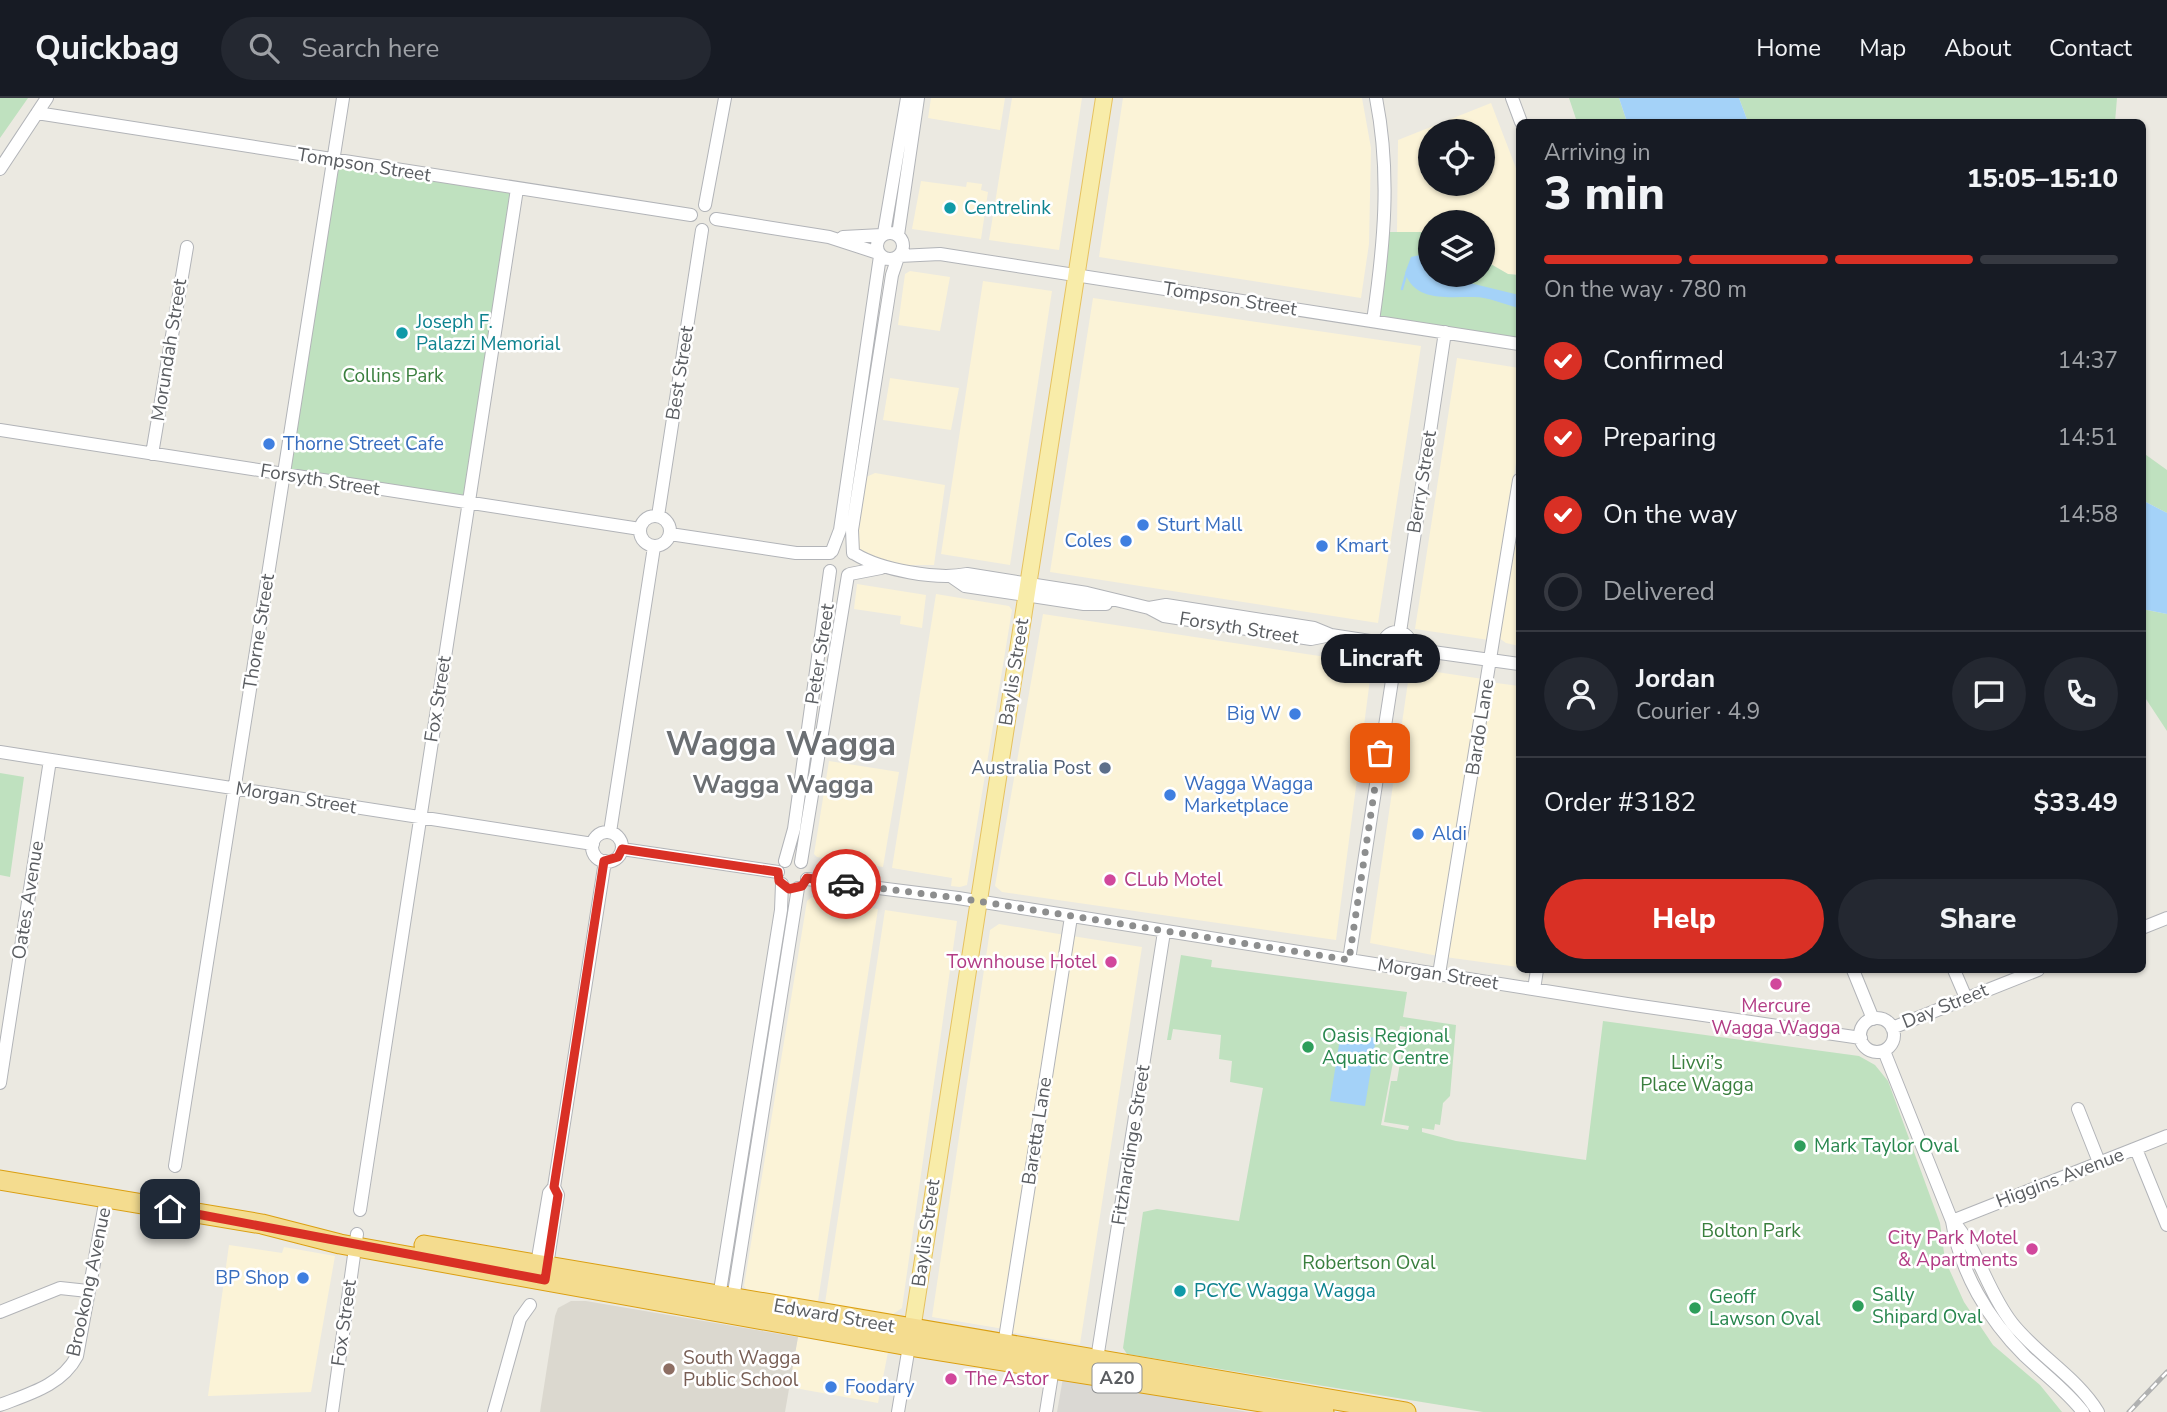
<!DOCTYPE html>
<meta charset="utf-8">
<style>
:root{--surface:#171b24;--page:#242831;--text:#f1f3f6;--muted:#9ea1a6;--line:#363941;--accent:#d93025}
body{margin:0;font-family:"Nunito Sans",sans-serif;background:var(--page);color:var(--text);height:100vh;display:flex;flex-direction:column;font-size:26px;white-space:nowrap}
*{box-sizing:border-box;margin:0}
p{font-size:23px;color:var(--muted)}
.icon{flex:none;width:38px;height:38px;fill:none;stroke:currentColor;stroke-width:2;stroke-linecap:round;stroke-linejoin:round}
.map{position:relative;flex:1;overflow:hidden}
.details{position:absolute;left:1516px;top:21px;width:630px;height:854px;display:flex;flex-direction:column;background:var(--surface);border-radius:10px;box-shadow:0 2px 5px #0004}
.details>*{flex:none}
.fabs{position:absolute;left:1418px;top:21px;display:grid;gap:14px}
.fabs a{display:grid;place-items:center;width:77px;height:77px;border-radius:50%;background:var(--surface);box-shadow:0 2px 5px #0004;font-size:35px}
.pin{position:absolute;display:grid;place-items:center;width:60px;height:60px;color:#fff;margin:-30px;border-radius:14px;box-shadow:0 4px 10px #0006}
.courier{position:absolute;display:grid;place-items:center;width:70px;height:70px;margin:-35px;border:5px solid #d93025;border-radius:50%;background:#fff;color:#222;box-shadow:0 2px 9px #0007}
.bubble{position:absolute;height:49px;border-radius:24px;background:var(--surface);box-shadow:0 2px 5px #0004;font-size:23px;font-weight:800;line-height:49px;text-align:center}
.summary em{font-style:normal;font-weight:800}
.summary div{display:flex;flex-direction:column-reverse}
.summary{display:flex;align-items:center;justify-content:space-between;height:119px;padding:0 28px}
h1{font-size:46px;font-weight:800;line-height:52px}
.bar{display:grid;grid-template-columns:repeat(4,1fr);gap:10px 7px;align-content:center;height:84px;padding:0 28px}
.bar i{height:9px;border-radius:5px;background:var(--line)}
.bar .on{background:var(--accent)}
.bar p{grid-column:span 4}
.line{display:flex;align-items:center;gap:18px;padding:0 28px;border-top:2px solid var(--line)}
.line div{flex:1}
.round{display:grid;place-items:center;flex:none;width:74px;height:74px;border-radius:37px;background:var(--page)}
ol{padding:0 28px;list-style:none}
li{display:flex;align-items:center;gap:21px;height:77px}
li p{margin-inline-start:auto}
li .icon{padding:7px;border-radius:50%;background:var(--accent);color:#fff;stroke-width:4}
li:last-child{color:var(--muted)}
li i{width:38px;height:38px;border:4px solid var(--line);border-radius:50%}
.primary-button{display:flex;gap:14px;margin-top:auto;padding:14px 28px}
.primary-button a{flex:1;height:80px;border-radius:42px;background:var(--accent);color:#fff;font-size:28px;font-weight:800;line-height:80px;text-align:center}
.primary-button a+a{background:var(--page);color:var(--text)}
header{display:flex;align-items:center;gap:42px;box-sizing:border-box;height:98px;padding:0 35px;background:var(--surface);border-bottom:2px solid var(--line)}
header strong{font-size:33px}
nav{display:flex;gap:38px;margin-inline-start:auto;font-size:24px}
.search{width:490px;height:63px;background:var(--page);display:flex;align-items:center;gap:18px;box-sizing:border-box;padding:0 24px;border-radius:38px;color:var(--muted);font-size:26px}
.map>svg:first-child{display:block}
.commercial{fill:#fbf3d7;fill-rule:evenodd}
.industrial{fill:#dad8d3}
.education{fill:#dbd8cf}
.green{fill:#bfe1bf;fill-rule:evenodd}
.water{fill:#a4d2f8}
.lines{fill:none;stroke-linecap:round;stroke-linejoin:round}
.stream{stroke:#a4d2f8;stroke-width:2.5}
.minor-casing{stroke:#b2b4b8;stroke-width:14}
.major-casing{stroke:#e6c260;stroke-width:18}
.highway-casing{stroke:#db9f11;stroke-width:21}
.minor{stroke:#fff;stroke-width:12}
.major{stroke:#f8eca9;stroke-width:16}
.highway{stroke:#f4dc8f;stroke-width:19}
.rail-casing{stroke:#b0b1b1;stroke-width:5}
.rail{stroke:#fff;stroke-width:2.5;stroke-dasharray:8;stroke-linecap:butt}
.done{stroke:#8d8e8e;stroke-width:7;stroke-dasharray:0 12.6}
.route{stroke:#d93025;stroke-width:9}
.culture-dot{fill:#0f9aa8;stroke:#fff;stroke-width:2.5}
.shop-dot{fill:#3f7fe0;stroke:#fff;stroke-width:2.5}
.service-dot{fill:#5c6f8a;stroke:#fff;stroke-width:2.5}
.hotel-dot{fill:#d1479c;stroke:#fff;stroke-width:2.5}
.leisure-dot{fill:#2e9e5b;stroke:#fff;stroke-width:2.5}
.education-dot{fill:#8d6e63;stroke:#fff;stroke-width:2.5}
.labels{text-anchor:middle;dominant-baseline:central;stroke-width:5;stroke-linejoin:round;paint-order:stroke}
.shield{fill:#fff;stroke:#8c8e90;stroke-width:2}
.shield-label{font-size:18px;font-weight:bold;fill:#5a5d61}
.street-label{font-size:19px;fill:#5a5d61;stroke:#fff}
.culture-label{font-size:19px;fill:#0d838f;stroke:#fff;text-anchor:start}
.park-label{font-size:19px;fill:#3a7f3e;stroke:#fff}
.shop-label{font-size:19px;fill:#366cbe;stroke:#fff;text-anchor:start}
.service-label{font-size:19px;fill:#4e5e75;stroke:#fff;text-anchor:end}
.hotel-label{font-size:19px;fill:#b23c85;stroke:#fff;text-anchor:start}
.leisure-label{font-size:19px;fill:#27864d;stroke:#fff;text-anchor:start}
.education-label{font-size:19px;fill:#785e54;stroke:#fff;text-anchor:start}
.district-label{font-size:26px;font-weight:bold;fill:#6b6f73;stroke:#fff}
.town-label{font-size:33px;font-weight:bold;fill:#6b6f73;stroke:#fff}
</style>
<header>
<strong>Quickbag</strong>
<div class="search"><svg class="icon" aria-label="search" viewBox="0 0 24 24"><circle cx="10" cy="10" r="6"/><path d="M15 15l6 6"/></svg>Search here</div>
<nav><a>Home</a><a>Map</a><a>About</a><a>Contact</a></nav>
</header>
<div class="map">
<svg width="2167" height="1314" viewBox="0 0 2167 1314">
<rect width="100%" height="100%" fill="#ebe9e1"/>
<path class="commercial" d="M 931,0 L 1005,0 L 1000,32 L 928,20 Z
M 1012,0 L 1082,0 L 1059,152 L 989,142 Z
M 1123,0 L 1362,0 L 1371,50 L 1369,146 L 1361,200 L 1099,159 Z
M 1491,5 L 1519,78 L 1519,177 L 1508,176 L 1482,161 L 1482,124 L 1430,124 L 1430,134 L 1397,134 L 1398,42 ZM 1430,33 L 1482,33 L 1482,86 L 1430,86 Z
M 921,83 L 966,89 L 967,84 L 982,86 L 981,92 L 988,94 L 981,141 L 912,131 Z
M 910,173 L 950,179 L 940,233 L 898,227 L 905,176 Z
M 983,183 L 1052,193 L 1010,467 L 941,456 Z
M 1093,200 L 1421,248 L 1378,525 L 1050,474 Z
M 1457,260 L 1519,270 L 1519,345 L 1489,542 L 1415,531 Z
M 890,280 L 959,290 L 951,332 L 883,322 Z
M 875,375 L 945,387 L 934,467 L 885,467 L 861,458 L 853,440 L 864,380 Z
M 1516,435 L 1519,435 L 1519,548 L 1506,545 L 1499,540 Z
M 857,486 L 926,497 L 922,530 L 900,526 L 901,518 L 854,511 Z
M 936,496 L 1009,508 L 1012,512 L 967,787 L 960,789 L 951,788 L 952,780 L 892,770 Z
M 1043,516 L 1372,566 L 1336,842 L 1002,794 L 995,788 Z
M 1410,570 L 1483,581 L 1438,858 L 1370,845 Z
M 1489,584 L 1519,588 L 1518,869 L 1445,859 Z
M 829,663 L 899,674 L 883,769 L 817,759 L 814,756 Z
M 812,799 L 878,811 L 818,1203 L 750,1195 L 744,1188 L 807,803 Z
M 885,812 L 957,823 L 902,1210 L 890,1218 L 825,1205 Z
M 999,826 L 1065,837 L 1004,1231 L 932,1219 L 990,832 Z
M 1072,838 L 1142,849 L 1080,1246 L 1009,1234 Z
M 229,1147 L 282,1155 L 284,1149 L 335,1158 L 311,1294 L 208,1298 Z
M 798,1239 L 888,1254 L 878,1305 L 789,1289 Z"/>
<path class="industrial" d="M 1063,1280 L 1248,1314 L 1057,1314 Z"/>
<path class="education" d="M 571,1203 L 586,1203 L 798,1239 L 785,1314 L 540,1314 L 555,1218 L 558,1210 Z"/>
<path class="green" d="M 0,0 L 28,0 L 0,40 Z
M 1569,0 L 1619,0 L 1627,24 L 1577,24 Z
M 1739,0 L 2117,0 L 2115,24 L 1748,24 Z
M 333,63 L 517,91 L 468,405 L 284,376 Z
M 1385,134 L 1430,134 L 1430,177 L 1482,177 L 1482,161 L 1508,176 L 1519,177 L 1519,246 L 1373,223 Z
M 2142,354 L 2167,372 L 2167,415 L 2142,402 Z
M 2142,511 L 2167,516 L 2167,633 L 2142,595 Z
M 0,675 L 24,679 L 10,779 L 0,777 Z
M 1181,857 L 1212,862 L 1211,869 L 1407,894 L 1403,919 L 1456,927 L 1450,998 L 1443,1005 L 1440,1027 L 1435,1026 L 1434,1032 L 1422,1030 L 1422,1034 L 1456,1043 L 1586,1062 L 1603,923 L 1859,958 L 1875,967 L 1888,983 L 1940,1125 L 1945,1162 L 1964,1204 L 1993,1247 L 2040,1287 L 2062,1314 L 1483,1314 L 1127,1256 L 1123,1250 L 1143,1114 L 1157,1111 L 1239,1123 L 1263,990 L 1230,984 L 1232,963 L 1219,961 L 1221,937 L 1173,931 L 1171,942 L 1167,942 ZM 1400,928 L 1406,929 L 1397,983 L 1391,983 L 1384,1024 L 1409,1028 L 1408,1032 L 1381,1027 Z"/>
<path class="water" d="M 1619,0 L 1739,0 L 1748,24 L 1627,24 Z
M 1420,157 L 1429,164 L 1430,177 L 1464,177 L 1470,185 L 1519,197 L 1519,210 C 1503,206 1487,198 1471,199 C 1445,199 1415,203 1405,175 L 1411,159 Z
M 2142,402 L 2167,415 L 2167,516 L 2142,511 Z
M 1341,934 L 1376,940 L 1365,1008 L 1330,1003 Z"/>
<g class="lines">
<path class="stream" d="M 1402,191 L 1406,177"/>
<defs>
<path id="minor" d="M 1512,0 L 1521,24
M 37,15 L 691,117
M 0,71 L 47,0
M 705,107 L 725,0
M 716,121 L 829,139 L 878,155
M877 148a13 13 0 1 1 26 0a13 13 0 1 1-26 0Z
M 884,135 L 907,0
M 898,137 L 918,0
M 843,139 L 882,137
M 899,158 L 940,156 L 1519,246
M 1373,223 C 1384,147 1391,76 1376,0
M 0,332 L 640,431
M 152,356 L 187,149
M640 433a15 15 0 1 1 30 0a15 15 0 1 1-30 0Z
M 658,418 L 702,132
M 670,436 L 796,455 L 830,455
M 832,453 L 840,432 L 880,158
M 853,455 L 852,432 L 892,177 L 898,159
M 855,456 C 881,472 937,482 967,476 L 1087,495 L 1149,510 L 1164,518 L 1311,541 L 1331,537
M 850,476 L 881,470
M 952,479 L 965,488 L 1084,506 L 1106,506
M 1149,510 L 1166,507 L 1314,530 L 1331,537 L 1383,545
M1383 548a14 14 0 1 1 28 0a14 14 0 1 1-28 0Z
M 1400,534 L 1445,234
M 1411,551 L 1519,566
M 0,654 L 593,746
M 610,734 L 654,449
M592 749a15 15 0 1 1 30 0a15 15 0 1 1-30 0Z
M 622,751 L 778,774
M 785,763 L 794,731 L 830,473
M 801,764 L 848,477
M 807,781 L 958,800 L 1627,906 L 1861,940
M 2142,830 L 2167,820
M 1349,862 L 1395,563
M 1853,872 L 1873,921
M 1954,872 L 1966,900
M 1439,876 L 1519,382
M 1534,891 L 1537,872
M1860 937a17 17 0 1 1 34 0a17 17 0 1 1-34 0Z
M 1892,930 L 2038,872
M 1884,953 L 1952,1123 C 1960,1174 1988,1221 2025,1258 C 2044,1276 2067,1293 2083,1314
M 0,985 L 50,662
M 2078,1011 L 2099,1064
M 2136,1051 L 2167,1127
M 175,1068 L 343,0
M 360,1112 L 517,91
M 1952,1123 L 2167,1038
M 1953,1123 C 1979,1153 1987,1193 2012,1225 C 2037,1257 2077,1279 2098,1314
M 536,1172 L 549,1095 L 554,1089 L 605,763
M 546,1174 L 558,1097 L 554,1089
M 719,1199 L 781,812 L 782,786
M 733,1201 L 798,790
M 0,1214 L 60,1190 L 88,1193
M 1004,1247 L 1071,819
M 1097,1261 L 1164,834
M 0,1307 C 29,1296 62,1287 77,1258 L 106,1100
M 332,1314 L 357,1136
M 494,1314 L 520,1221 L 530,1207
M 898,1314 L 909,1248
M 1046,1314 L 1053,1270"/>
<path id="major" d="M 912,1232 L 1104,0"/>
<path id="highway" d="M 0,1082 L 262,1126 L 340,1146 L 909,1248 L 1324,1314
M 424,1147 L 1406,1314"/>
</defs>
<use href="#minor" class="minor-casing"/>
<use href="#major" class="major-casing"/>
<use href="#highway" class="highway-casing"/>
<use href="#minor" class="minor"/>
<use href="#major" class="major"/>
<use href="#highway" class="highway"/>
<defs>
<path id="rail" d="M 2129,1314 L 2167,1274"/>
</defs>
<use href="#rail" class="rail-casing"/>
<use href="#rail" class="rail"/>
</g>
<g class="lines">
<path class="done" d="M 846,786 L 958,800 L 1349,862 L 1380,655"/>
<path class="route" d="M 170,1111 L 545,1182 L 558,1097 L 554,1089 L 604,763 L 618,759 L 622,751 L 778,774 L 779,783 L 789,791 L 802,788 L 807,780 L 846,786"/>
</g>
<g class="culture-dot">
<circle cx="950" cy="110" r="7"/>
<circle cx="402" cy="235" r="7"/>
<circle cx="1180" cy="1193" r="7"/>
</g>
<g class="shop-dot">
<circle cx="269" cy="346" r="7"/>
<circle cx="1143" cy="427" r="7"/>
<circle cx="1126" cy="443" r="7"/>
<circle cx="1322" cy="448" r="7"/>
<circle cx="1295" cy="616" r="7"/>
<circle cx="1170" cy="697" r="7"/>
<circle cx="1418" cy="736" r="7"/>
<circle cx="303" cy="1180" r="7"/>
<circle cx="831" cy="1289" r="7"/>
</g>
<circle class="service-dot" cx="1105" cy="670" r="7"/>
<g class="hotel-dot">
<circle cx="1110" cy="782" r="7"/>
<circle cx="1111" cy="864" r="7"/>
<circle cx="1776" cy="886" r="7"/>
<circle cx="2032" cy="1151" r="7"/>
<circle cx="951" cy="1281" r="7"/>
</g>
<g class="leisure-dot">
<circle cx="1308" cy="949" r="7"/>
<circle cx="1800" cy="1048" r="7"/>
<circle cx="1858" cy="1208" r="7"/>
<circle cx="1695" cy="1210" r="7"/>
</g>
<circle class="education-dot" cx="669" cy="1271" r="7"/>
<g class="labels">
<rect class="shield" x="1092.5" y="1265.5" width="49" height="29" rx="5"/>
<g class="shield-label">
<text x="1117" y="1280">A20</text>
</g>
<g class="street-label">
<text transform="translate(364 67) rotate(9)">Tompson Street</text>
<text transform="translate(1230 201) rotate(9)">Tompson Street</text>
<text transform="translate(169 252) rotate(-81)">Morundah Street</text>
<text transform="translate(680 275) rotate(-81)">Best Street</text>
<text transform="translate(320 382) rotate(9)">Forsyth Street</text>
<text transform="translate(1422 384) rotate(-81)">Berry Street</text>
<text transform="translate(1239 530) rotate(9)">Forsyth Street</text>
<text transform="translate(259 534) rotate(-81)">Thorne Street</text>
<text transform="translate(820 556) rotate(-81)">Peter Street</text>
<text transform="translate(1014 574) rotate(-81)">Baylis Street</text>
<text transform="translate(438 601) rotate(-81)">Fox Street</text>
<text transform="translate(1480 629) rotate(-81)">Bardo Lane</text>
<text transform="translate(296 700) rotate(9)">Morgan Street</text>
<text transform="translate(28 802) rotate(-81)">Oates Avenue</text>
<text transform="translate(1438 876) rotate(9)">Morgan Street</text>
<text transform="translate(1945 908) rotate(-22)">Day Street</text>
<text transform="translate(1037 1033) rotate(-81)">Baretta Lane</text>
<text transform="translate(1131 1047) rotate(-81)">Fitzhardinge Street</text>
<text transform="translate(2060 1080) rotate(-21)">Higgins Avenue</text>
<text transform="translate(926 1135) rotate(-82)">Baylis Street</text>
<text transform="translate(89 1184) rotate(-78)">Brookong Avenue</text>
<text transform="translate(834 1218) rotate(10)">Edward Street</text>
<text transform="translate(344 1225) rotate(-82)">Fox Street</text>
</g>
<g class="culture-label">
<text x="964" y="110">Centrelink</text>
<text x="416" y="224">Joseph F.<tspan x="416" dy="22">Palazzi Memorial</tspan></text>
<text x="1194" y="1193">PCYC Wagga Wagga</text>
</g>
<g class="park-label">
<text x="393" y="278">Collins Park</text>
<text x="1697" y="965">Livvi’s<tspan x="1697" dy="22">Place Wagga</tspan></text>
<text x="1751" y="1133">Bolton Park</text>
<text x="1369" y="1165">Robertson Oval</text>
</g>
<g class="shop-label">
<text x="283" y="346">Thorne Street Cafe</text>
<text x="1157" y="427">Sturt Mall</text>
<text x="1112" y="443" text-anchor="end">Coles</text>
<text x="1336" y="448">Kmart</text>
<text x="1281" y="616" text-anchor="end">Big W</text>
<text x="1184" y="686">Wagga Wagga<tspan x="1184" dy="22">Marketplace</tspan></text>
<text x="1432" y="736">Aldi</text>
<text x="289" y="1180" text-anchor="end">BP Shop</text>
<text x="845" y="1289">Foodary</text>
</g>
<g class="service-label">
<text x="1091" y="670">Australia Post</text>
</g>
<g class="hotel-label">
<text x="1124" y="782">CLub Motel</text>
<text x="1097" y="864" text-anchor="end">Townhouse Hotel</text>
<text x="1776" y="908" text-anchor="middle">Mercure<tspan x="1776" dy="22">Wagga Wagga</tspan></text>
<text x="2018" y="1140" text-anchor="end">City Park Motel<tspan x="2018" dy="22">&amp; Apartments</tspan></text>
<text x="965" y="1281">The Astor</text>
</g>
<g class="leisure-label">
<text x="1322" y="938">Oasis Regional<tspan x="1322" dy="22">Aquatic Centre</tspan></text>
<text x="1814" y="1048">Mark Taylor Oval</text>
<text x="1872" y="1197">Sally<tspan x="1872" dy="22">Shipard Oval</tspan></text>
<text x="1709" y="1199">Geoff<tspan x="1709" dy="22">Lawson Oval</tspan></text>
</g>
<g class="education-label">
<text x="683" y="1260">South Wagga<tspan x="683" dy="22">Public School</tspan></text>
</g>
<g class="district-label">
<text x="783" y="686">Wagga Wagga</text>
</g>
<g class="town-label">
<text x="781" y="646">Wagga Wagga</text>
</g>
</g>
</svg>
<div class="fabs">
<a><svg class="icon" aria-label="locate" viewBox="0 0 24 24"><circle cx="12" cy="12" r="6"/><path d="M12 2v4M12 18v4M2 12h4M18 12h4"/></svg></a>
<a><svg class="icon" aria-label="layers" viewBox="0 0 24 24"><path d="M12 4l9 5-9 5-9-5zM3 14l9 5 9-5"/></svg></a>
</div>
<div class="pin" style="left:1380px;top:655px;background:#ea580c"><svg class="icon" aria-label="bag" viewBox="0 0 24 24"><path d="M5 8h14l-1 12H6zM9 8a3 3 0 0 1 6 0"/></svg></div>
<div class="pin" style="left:170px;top:1111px;background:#1f2937"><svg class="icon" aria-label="home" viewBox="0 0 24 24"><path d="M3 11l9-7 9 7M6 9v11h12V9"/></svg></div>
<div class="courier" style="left:846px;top:786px"><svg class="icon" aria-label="car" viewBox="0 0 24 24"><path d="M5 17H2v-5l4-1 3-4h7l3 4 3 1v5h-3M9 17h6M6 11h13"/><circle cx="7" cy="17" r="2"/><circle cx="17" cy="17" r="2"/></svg></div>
<div class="bubble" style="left:1321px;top:536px;width:119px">Lincraft</div>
<section class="details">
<div class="summary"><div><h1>3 min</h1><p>Arriving in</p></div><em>15:05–15:10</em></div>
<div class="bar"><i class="on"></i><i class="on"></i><i class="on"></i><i></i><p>On the way · 780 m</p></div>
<ol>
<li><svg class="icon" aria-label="check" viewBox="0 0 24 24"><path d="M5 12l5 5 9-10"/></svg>Confirmed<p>14:37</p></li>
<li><svg class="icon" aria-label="check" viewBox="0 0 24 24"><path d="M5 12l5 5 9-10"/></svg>Preparing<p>14:51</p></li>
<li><svg class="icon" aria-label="check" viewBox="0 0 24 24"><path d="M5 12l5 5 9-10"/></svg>On the way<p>14:58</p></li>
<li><i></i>Delivered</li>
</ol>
<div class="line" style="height:126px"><a class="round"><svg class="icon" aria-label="person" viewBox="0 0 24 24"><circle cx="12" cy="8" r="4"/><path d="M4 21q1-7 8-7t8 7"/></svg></a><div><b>Jordan</b><p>Courier · 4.9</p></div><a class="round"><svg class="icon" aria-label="chat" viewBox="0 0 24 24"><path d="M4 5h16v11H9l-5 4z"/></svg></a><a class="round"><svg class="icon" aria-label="phone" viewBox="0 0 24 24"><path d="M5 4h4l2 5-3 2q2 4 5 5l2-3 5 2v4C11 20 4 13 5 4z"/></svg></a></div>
<div class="line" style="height:91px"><div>Order #3182</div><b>$33.49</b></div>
<div class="primary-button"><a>Help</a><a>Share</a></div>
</section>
</div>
